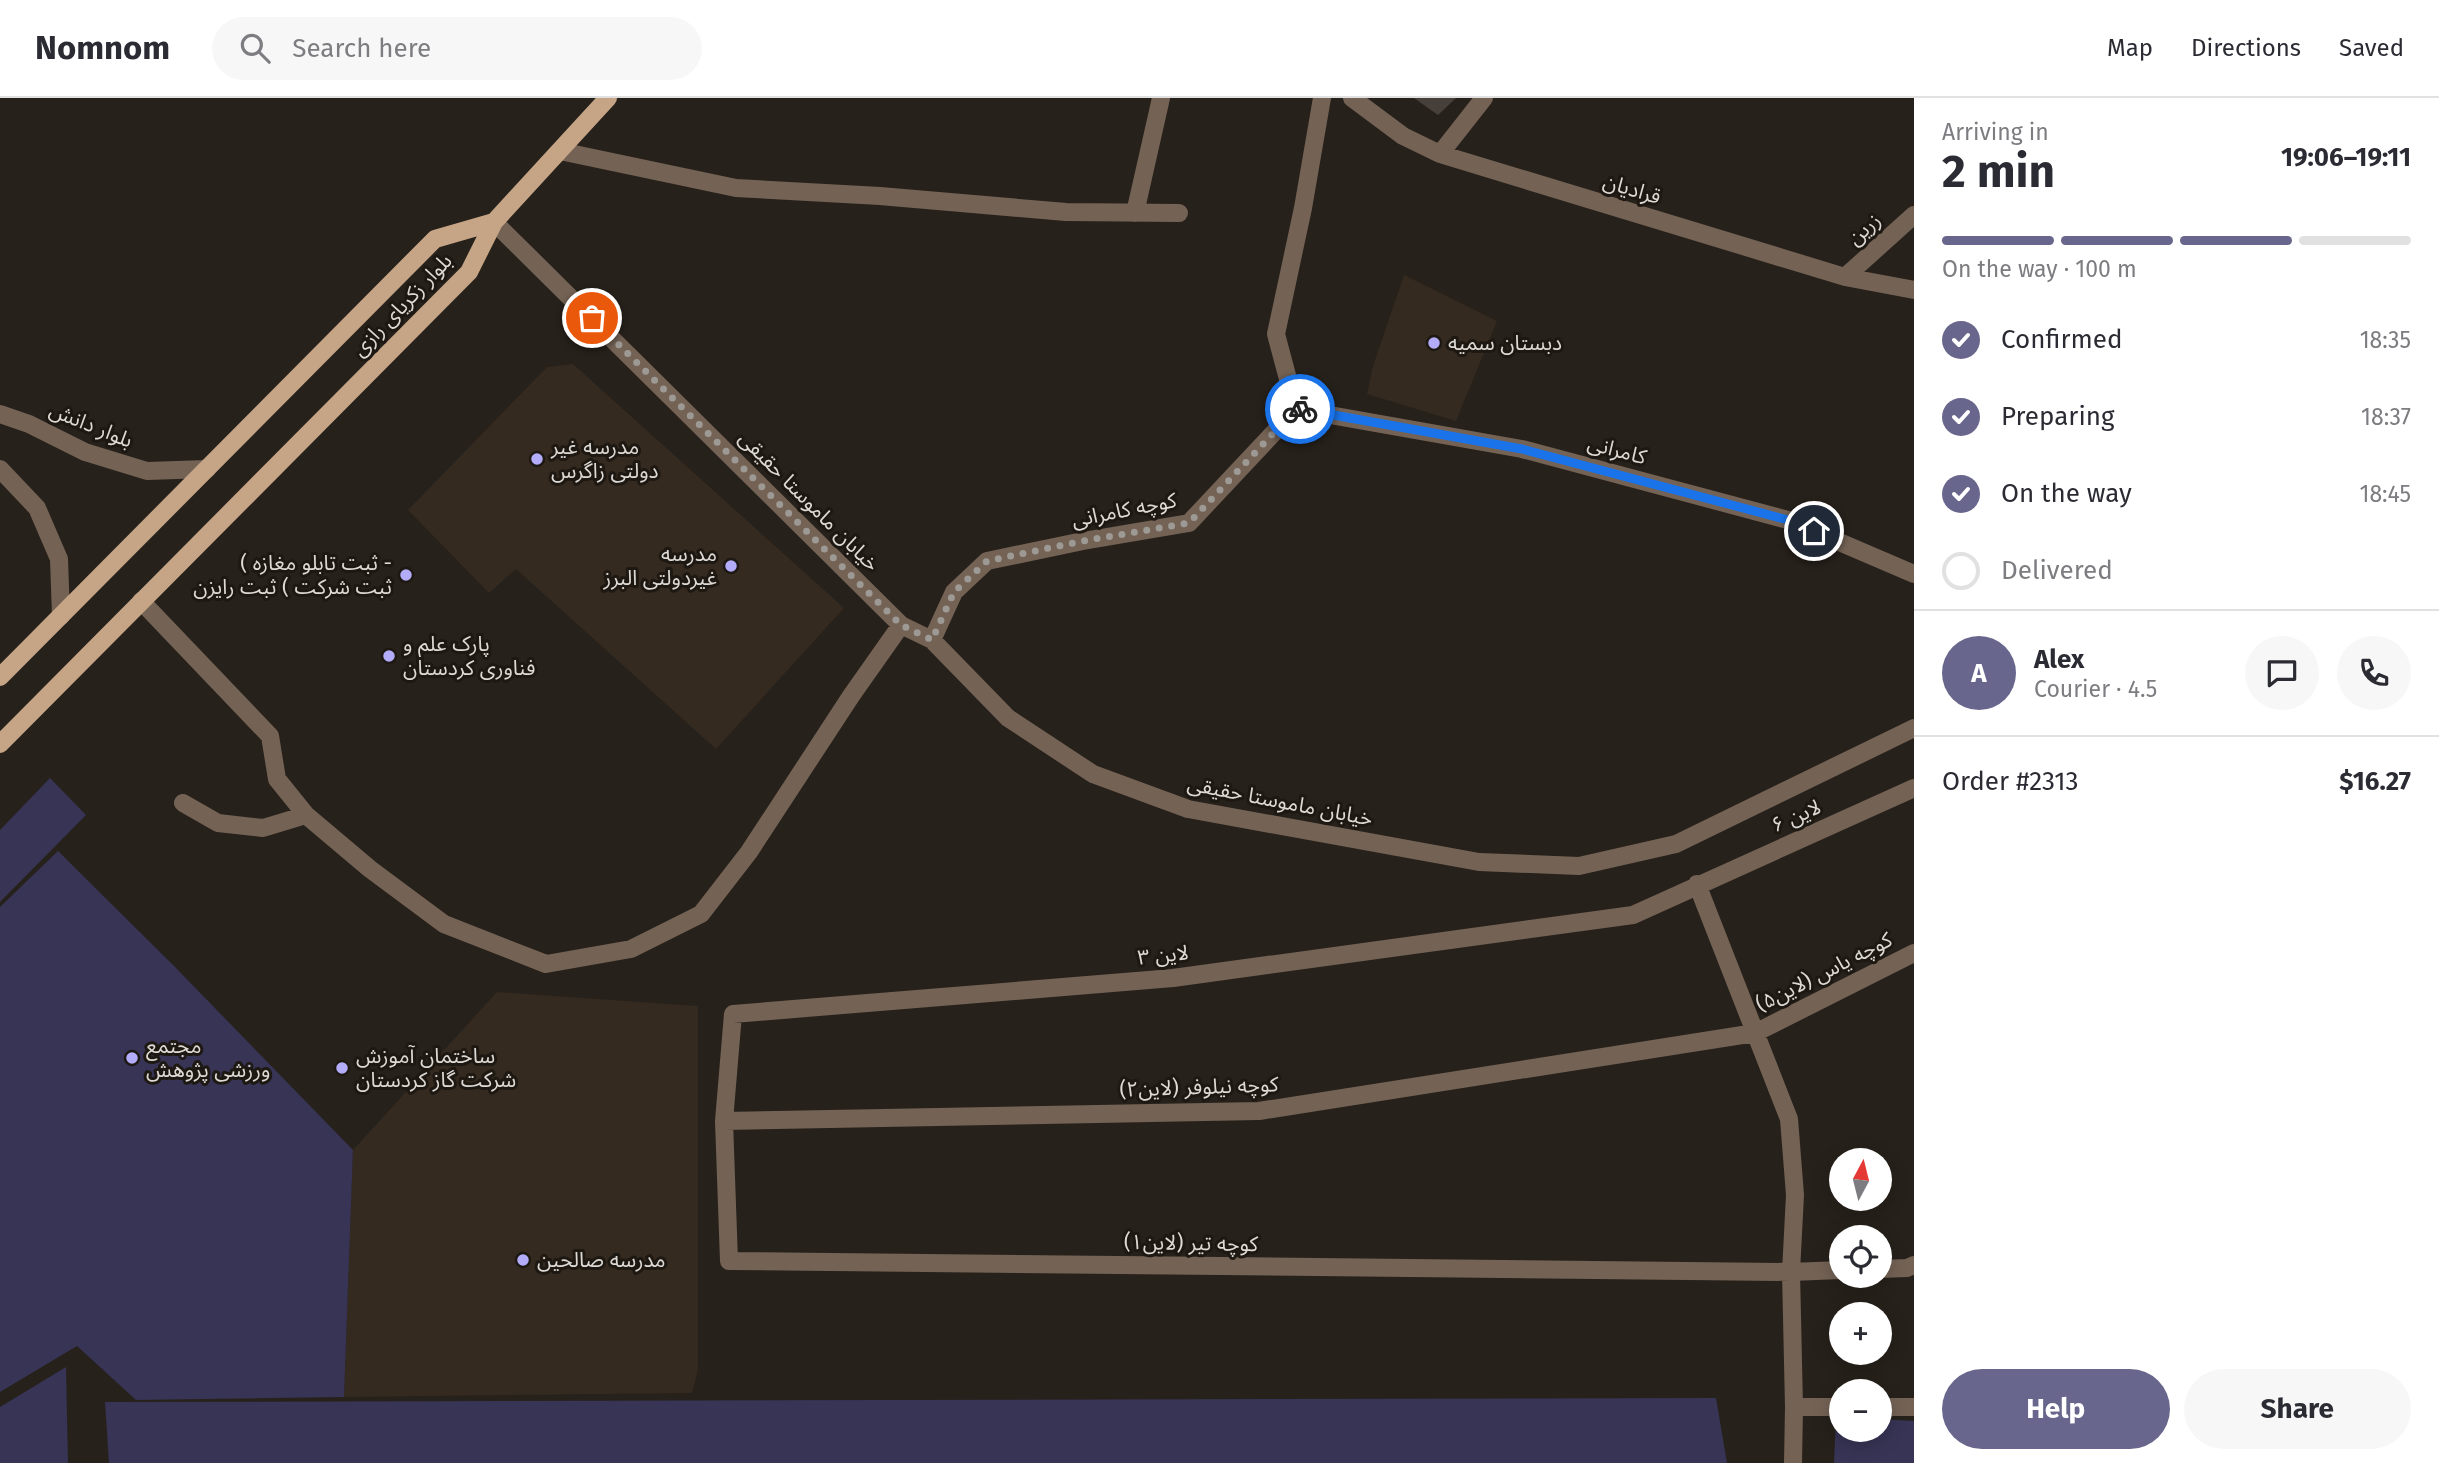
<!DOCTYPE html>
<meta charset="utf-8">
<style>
:root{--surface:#fff;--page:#f7f7f7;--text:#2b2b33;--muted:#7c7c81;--line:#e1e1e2;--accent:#68668c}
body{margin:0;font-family:"Fira Sans","Noto Sans Arabic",sans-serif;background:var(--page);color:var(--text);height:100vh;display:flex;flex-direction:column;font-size:26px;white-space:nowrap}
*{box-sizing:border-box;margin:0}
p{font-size:23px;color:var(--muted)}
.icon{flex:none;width:38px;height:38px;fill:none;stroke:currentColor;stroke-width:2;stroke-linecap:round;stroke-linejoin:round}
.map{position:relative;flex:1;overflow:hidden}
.side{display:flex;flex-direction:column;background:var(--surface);width:525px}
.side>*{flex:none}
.needle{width:46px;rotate:7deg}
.buttons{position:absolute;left:1829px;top:1050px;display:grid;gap:14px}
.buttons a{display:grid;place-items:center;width:63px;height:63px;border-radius:50%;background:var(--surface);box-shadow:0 4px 18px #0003;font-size:35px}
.pin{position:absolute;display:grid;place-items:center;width:60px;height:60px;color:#fff;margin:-30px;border:4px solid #fff;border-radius:50%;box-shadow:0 2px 7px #0007}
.courier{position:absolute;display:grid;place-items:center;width:70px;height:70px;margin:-35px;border:5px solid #1a73e8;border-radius:50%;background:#fff;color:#222;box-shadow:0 2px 9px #0007}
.headline em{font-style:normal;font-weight:700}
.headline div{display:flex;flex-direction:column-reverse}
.headline{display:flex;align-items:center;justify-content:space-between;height:119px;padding:0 28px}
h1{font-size:46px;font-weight:700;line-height:52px}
.bar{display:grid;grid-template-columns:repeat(4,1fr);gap:10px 7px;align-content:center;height:84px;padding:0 28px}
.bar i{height:9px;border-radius:5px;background:var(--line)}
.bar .selected{background:var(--accent)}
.bar p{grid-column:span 4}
.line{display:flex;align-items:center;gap:18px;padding:0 28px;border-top:2px solid var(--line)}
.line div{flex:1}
.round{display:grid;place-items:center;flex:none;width:74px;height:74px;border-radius:37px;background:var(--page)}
ol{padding:0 28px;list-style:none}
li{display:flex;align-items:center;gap:21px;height:77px}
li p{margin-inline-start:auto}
li .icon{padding:7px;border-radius:50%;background:var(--accent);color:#fff;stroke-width:4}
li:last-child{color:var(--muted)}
li i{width:38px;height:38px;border:4px solid var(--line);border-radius:50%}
.action{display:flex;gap:14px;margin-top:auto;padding:14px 28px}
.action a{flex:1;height:80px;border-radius:42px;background:var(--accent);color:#fff;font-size:28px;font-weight:700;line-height:80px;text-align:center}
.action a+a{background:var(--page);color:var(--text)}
header{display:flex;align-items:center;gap:42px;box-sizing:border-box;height:98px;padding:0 35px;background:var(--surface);border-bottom:2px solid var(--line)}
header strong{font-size:33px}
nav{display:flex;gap:38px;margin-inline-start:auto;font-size:24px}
.search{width:490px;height:63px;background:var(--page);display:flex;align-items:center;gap:18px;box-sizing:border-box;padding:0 24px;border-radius:38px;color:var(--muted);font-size:26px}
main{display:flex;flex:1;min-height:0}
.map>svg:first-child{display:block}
.built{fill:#342a20}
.green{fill:#373455}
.building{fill:#47403a}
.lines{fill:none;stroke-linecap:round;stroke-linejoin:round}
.minor{stroke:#746355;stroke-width:18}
.major{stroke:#c6a587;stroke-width:18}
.done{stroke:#9d9994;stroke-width:7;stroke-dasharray:0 12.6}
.route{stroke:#1a73e8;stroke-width:9}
.poi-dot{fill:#b3adf9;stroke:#1e1812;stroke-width:2.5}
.labels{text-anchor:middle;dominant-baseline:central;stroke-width:6;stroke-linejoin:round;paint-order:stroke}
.street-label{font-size:21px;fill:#ddd9d5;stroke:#1e1812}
.poi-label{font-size:21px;fill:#ddd9d5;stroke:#1e1812;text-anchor:start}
</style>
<header>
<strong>Nomnom</strong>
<div class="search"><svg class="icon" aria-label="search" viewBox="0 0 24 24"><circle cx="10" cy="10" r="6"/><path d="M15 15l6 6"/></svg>Search here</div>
<nav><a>Map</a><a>Directions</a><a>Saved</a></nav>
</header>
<main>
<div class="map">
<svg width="1914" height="1365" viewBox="0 0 1914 1365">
<rect width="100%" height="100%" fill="#27211b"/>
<path class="built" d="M 1404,177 L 1497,223 L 1456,323 L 1367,296 L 1373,268 Z
M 573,266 L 844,510 L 716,651 L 516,471 L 489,495 L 408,412 L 547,269 Z
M 497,894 L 698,908 L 698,1271 L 692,1295 L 344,1299 L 353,1052 Z"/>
<path class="green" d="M 50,680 L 86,717 L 0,804 L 0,732 Z
M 58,753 L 174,868 L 353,1052 L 344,1299 L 136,1302 L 77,1248 L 0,1294 L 0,809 Z
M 66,1269 L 68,1365 L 0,1365 L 0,1309 Z
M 1716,1300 L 1727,1365 L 109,1365 L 105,1304 Z
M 1836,1320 L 1841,1320 L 1841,1332 L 1880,1332 L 1880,1321 L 1914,1323 L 1914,1365 L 1834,1365 Z"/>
<path class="building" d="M 1414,0 L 1456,0 L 1438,17 Z"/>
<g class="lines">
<path class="minor" d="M 1352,0 L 1403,38 L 1440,56 L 1845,179 L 1914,192
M 560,53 L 736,90 L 880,98 L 1066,114 L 1179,115
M 1440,56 L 1484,0
M 1135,115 L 1161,0
M 494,124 L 901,527 L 932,542 L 1008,620 L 1093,676 L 1188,711 L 1479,764 L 1579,768 L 1676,746 L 1914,630
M 1845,179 L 1914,117
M 1296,311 L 1522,351 L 1788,422 L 1914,476
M 0,316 L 29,326 L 85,354 L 147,373 L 207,371
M 0,371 L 37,410 L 59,461 L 61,518
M 141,503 L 270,638 L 277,681 L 306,717 L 370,771 L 444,826 L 546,866 L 631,851 L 701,816 L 749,754 L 851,598 L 901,527
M 932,542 L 954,494 L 987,463 L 1083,443 L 1189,425 L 1296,311 L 1276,236 L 1303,110 L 1322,0
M 183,705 L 218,725 L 263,730 L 306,717
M 1697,786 L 1789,1021 L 1795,1097 L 1791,1174 L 1794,1309 L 1793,1365
M 724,1023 L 1259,1013 L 1755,935 L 1914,855
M 1880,1171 L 1907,1170 L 1914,1167
M 1841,1172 L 1791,1174 L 729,1163 L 724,1023 L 733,916 L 1173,880 L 1633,817 L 1914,690
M 1794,1309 L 1841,1309
M 1880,1309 L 1914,1309"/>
<path class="major" d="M 0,579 L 435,141 L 494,124
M 0,646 L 469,174 L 494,124 L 608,0"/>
</g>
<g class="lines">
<path class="done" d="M 592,220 L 901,527 L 932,542 L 954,494 L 987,463 L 1083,443 L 1189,425 L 1296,311 L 1300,311"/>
<path class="route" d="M 1300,311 L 1522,351 L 1788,422 L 1814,433"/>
</g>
<g class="poi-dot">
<circle cx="1434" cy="245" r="7"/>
<circle cx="537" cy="361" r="7"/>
<circle cx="731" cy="468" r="7"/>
<circle cx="406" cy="477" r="7"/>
<circle cx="389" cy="558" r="7"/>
<circle cx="132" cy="960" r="7"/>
<circle cx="342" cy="970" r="7"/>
<circle cx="523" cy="1162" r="7"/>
</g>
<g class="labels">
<g class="street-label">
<text transform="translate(1632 91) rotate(17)">قرادیان</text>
<text transform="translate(1864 131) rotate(-42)">زرین</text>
<text transform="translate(402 207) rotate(-46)">بلوار زکریای رازی</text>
<text transform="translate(91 327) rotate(22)">بلوار دانش</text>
<text transform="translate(1617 352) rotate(15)">کامرانی</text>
<text transform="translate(809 403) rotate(45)">خیابان ماموستا حقیقی</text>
<text transform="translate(1124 412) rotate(-11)">کوچه کامرانی</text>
<text transform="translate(1280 703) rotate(11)">خیابان ماموستا حقیقی</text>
<text transform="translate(1796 718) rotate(-24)">لاین ۶</text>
<text transform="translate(1163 857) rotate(-6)">لاین ۳</text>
<text transform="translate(1824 874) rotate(-27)">کوچه یاس (لاین۵)</text>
<text transform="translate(1199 989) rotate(-2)">کوچه نیلوفر (لاین۲)</text>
<text transform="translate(1191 1145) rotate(1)">کوچه تیر (لاین۱)</text>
</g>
<g class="poi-label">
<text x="1448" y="245">دبستان سمیه</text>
<text x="551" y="349">مدرسه غیر<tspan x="551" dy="24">دولتی زاگرس</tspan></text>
<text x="717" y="456" text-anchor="end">مدرسه<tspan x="717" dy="24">غیردولتی البرز</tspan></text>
<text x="392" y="465" text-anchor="end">( ثبت تابلو مغازه -<tspan x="392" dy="24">ثبت شرکت ) ثبت رایزن</tspan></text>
<text x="403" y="546">پارک علم و<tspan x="403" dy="24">فناوری کردستان</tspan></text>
<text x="146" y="948">مجتمع<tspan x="146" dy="24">ورزشی پژوهش</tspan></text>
<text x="356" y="958">ساختمان آموزش<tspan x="356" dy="24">شرکت گاز کردستان</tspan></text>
<text x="537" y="1162">مدرسه صالحین</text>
</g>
</g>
</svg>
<div class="buttons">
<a><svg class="needle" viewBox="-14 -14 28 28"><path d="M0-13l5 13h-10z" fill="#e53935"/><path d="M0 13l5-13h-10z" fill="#7c7c81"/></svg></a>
<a><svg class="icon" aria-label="locate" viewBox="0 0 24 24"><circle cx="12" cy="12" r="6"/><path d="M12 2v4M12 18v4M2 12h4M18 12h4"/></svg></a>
<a>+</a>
<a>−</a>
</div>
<div class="pin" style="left:592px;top:220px;background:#ea580c"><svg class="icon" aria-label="bag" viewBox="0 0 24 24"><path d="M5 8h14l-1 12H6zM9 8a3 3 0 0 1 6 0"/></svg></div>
<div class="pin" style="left:1814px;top:433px;background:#1f2937"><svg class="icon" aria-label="home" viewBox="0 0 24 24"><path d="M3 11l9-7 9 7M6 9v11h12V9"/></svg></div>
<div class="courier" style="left:1300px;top:311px"><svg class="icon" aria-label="bike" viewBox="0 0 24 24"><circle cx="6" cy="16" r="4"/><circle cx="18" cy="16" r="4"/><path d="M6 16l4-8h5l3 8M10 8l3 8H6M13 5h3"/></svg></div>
</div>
<section class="side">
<div class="headline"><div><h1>2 min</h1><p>Arriving in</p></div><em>19:06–19:11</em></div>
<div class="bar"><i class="selected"></i><i class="selected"></i><i class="selected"></i><i></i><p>On the way · 100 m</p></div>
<ol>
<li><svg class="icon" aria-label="check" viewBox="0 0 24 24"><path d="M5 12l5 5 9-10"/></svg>Confirmed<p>18:35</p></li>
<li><svg class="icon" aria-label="check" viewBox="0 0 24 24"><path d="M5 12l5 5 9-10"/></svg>Preparing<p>18:37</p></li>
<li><svg class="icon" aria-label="check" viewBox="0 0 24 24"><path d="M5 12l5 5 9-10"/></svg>On the way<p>18:45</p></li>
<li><i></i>Delivered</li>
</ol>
<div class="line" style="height:126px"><b class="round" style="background:var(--accent);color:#fff">A</b><div><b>Alex</b><p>Courier · 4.5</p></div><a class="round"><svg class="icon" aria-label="chat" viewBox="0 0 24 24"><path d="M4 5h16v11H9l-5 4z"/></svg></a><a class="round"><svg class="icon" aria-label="phone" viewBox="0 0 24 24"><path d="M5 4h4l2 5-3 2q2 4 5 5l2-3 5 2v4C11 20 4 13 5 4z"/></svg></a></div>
<div class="line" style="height:91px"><div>Order #2313</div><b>$16.27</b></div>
<div class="action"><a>Help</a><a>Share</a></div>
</section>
</main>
